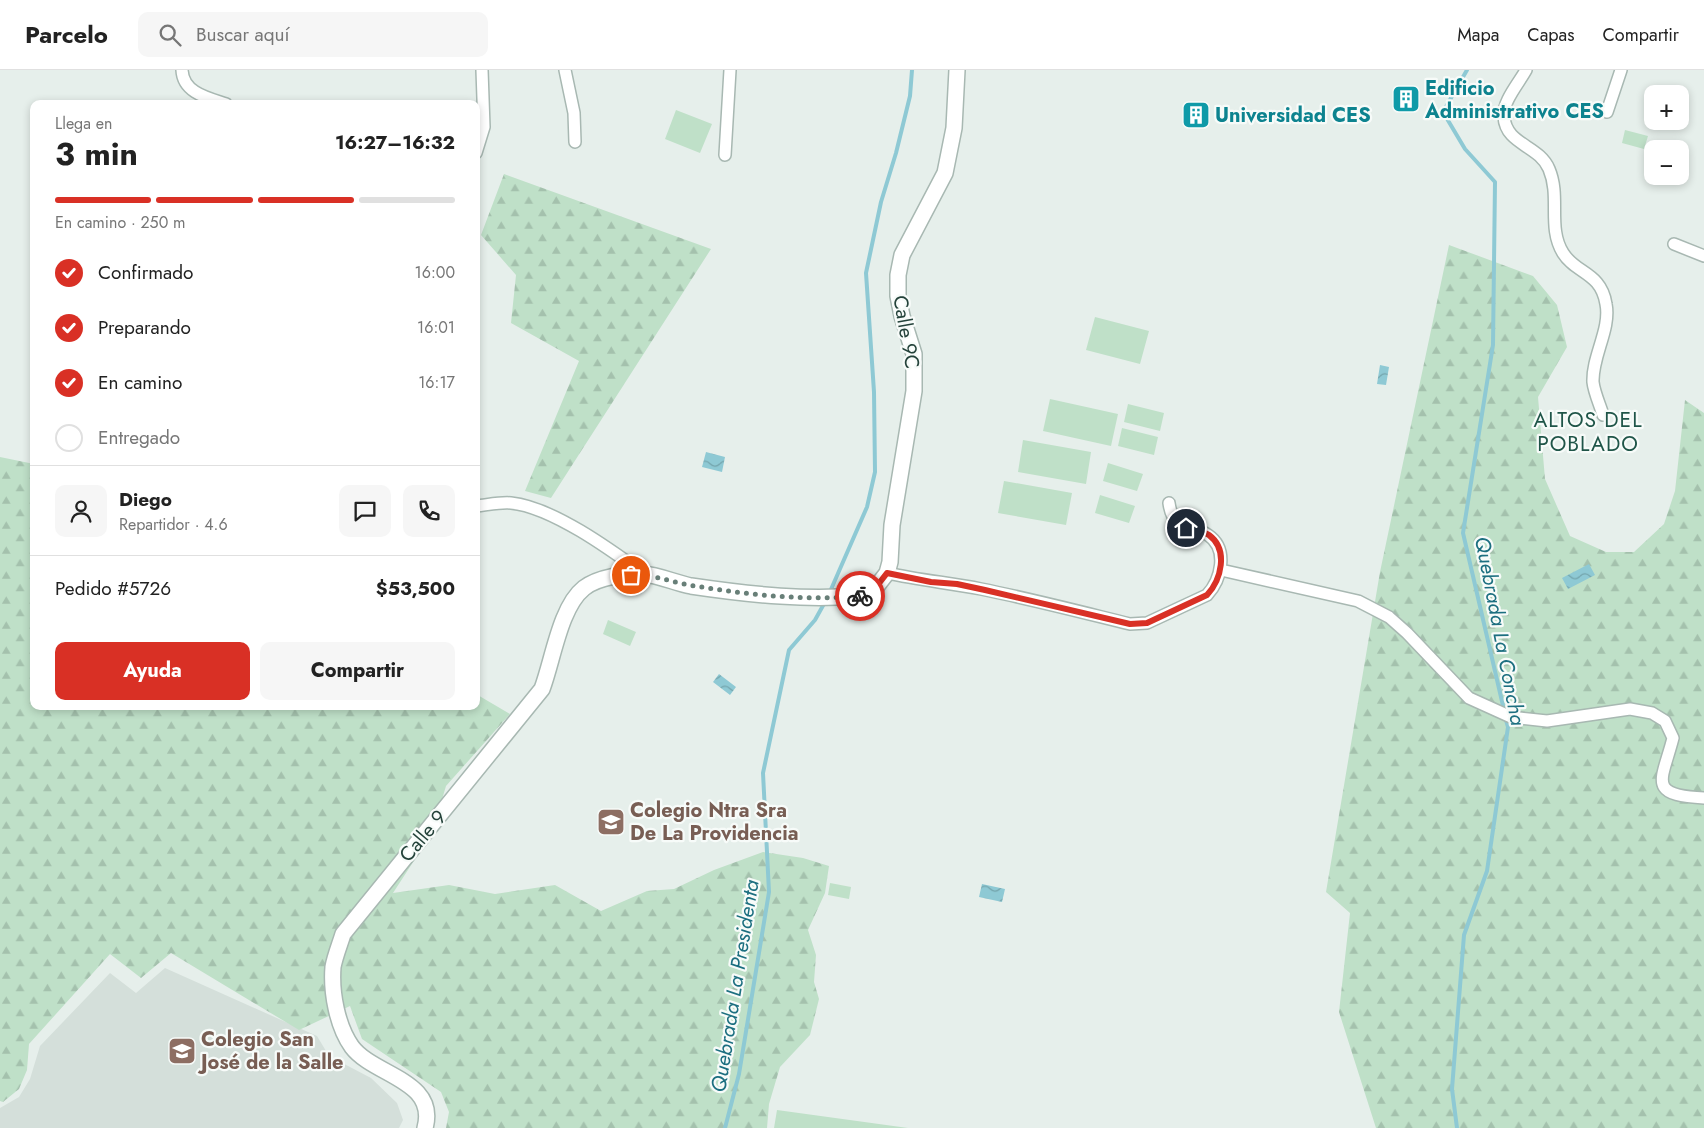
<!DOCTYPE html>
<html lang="es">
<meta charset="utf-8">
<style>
:root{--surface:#fff;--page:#f6f6f6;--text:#222;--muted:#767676;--line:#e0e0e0;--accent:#d93025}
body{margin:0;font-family:Jost,sans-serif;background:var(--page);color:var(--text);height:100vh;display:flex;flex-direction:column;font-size:19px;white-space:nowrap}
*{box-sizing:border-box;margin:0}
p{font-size:16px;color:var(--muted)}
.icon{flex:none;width:28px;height:28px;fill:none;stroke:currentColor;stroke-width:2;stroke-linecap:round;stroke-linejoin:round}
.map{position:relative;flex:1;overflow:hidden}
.drawer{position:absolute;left:30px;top:30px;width:450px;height:610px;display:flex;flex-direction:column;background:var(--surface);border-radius:10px;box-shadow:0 2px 8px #0003}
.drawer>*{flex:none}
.buttons{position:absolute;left:1644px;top:15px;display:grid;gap:10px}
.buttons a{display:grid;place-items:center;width:45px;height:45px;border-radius:10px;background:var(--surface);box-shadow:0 2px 8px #0003;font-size:25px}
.pin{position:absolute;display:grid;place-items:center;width:42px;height:42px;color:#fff;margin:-21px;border:2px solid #fff;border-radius:50%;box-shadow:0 1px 5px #0007}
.courier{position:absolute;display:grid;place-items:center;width:50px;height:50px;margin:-25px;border:4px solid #d93025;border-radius:50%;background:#fff;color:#222;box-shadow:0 1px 6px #0007}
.summary em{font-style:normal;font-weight:700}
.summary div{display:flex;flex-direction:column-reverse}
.summary{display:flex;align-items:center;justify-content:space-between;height:85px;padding:0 25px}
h1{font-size:32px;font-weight:700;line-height:38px}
.bar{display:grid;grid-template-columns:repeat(4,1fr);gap:8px 5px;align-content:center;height:60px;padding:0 25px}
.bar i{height:6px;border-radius:4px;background:var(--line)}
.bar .selected{background:var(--accent)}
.bar p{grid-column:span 4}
.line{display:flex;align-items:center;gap:12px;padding:0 25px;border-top:1px solid var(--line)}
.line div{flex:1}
.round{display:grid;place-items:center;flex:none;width:52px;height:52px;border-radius:10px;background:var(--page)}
ol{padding:0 25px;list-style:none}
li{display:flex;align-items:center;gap:15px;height:55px}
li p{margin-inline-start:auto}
li .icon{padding:5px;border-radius:50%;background:var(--accent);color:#fff;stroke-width:4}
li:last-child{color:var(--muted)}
li i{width:28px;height:28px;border:2px solid var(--line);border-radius:50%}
.cta{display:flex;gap:10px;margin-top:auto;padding:10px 25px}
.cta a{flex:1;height:58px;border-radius:10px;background:var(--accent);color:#fff;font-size:20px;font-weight:700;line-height:58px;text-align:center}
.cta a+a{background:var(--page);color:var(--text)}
header{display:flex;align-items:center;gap:30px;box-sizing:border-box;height:70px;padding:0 25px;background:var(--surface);border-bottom:1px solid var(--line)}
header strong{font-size:24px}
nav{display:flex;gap:28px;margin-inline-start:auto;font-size:18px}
.search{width:350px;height:45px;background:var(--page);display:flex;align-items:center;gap:12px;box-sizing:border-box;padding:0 18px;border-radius:10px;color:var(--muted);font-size:19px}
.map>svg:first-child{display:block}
.built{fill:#d4dfda}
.forest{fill:url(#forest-firs)}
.pitch{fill:#bfe0c8}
.water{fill:url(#water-waves)}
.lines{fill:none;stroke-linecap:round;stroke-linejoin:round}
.stream{stroke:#8ec9d4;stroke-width:4}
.minor-casing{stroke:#a8b8b2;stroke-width:14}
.tertiary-casing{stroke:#a8b8b2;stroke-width:18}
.minor{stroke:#fff;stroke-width:11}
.tertiary{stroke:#fff;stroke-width:15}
.done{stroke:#687f78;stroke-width:5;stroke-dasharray:0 9}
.route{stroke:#d93025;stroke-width:6}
.labels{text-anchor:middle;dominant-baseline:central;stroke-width:4.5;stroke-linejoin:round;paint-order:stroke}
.culture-label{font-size:20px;font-weight:bold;fill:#0d838f;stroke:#f7fbf9;text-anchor:start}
.street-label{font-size:20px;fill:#24423a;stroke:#f7fbf9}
.education-label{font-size:20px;font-weight:bold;fill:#785e54;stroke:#f7fbf9;text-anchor:start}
.neighbourhood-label{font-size:21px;letter-spacing:1px;fill:#1f5548;stroke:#f7fbf9}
.water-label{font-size:21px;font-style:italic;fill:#1c6f80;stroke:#f7fbf9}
</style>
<header>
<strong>Parcelo</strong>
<div class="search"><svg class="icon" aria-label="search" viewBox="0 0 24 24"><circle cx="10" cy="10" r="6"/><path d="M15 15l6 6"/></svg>Buscar aquí</div>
<nav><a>Mapa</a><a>Capas</a><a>Compartir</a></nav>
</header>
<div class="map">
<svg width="1704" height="1058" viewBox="0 0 1704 1058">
<defs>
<pattern id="forest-firs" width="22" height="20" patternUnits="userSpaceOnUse" patternTransform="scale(1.25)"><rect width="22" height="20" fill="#bfe0c8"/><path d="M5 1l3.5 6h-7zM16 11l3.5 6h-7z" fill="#a4c1ad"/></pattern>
<pattern id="water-waves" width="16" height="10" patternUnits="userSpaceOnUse" patternTransform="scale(1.25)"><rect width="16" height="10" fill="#8ec9d4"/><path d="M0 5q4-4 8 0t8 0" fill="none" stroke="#74a5ad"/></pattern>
</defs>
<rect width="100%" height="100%" fill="#e6efeb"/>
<path class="built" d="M 165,898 L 317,966 L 329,986 L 371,1008 L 397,1033 L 403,1050 L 399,1058 L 0,1058 L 0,1038 L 19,1027 L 30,1009 L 40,976 L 110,903 L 136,923 Z"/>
<path class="forest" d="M 504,104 L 711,179 L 551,428 L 525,421 L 579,291 L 511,253 L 516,205 L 481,165 Z
M 1449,175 L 1533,206 L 1557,235 L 1567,277 L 1538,327 L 1545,409 L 1570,466 L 1606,482 L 1634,482 L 1664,454 L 1675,421 L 1685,330 L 1704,343 L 1704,1058 L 1376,1058 L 1339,942 L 1350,843 L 1326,822 L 1380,502 Z
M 0,387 L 34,394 L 34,636 L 476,636 L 476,624 L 510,644 L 446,716 L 432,763 L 393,823 L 449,815 L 495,824 L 555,815 L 601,841 L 647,821 L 674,819 L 714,800 L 763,782 L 803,788 L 829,796 L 825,823 L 808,860 L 816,885 L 814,912 L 819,929 L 810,965 L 780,997 L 769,1034 L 767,1058 L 446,1058 L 449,1042 L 441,1022 L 362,969 L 350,936 L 299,960 L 171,883 L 141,908 L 110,884 L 29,974 L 27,1000 L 19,1019 L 3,1032 L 0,1031 Z"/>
<path class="pitch" d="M 676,40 L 712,54 L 700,83 L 665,69 Z
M 1625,60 L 1648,66 L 1644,79 L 1622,73 Z
M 1095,247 L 1149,261 L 1140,294 L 1086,280 Z
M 1050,329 L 1118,344 L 1111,376 L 1043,361 Z
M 1128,334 L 1164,343 L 1160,361 L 1124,352 Z
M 1122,358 L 1158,367 L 1154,385 L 1118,376 Z
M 1023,370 L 1091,382 L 1086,414 L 1018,402 Z
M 1108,393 L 1143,404 L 1137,421 L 1103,411 Z
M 1004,411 L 1072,423 L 1066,455 L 998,443 Z
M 1100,425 L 1135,436 L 1129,453 L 1095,443 Z
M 608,550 L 636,562 L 630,576 L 603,564 Z
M 830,813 L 851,817 L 849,829 L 828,825 Z
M 777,1040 L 908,1058 L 774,1058 Z"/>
<path class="water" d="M 1380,295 L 1389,297 L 1386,315 L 1377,314 Z
M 706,382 L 725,387 L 722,402 L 702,397 Z
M 1589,494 L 1595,505 L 1568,519 L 1562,508 Z
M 719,604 L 736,617 L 730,625 L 713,612 Z
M 982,814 L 1005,819 L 1002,832 L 979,827 Z"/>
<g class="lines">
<path class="stream" d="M 1467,0 L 1443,42 L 1465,79 L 1495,112 L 1493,275 L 1463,463 L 1504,640
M 829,524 L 867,437 L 875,402 L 874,322 L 866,203 L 881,132 L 896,83 L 910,26 L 912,0
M 725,1058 L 739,1004 L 769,822 L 763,703 L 789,580 L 815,550 L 825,532
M 1457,1058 L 1452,1019 L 1464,865 L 1487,801 L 1508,657 L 1505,647"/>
<defs>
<path id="minor" d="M 182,0 C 183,23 208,28 226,34
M 565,0 L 574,43 L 575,72
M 1526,0 C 1519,13 1502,32 1504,47 C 1506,75 1539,75 1549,99 C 1561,127 1547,157 1563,183 C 1576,204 1601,202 1606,234 C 1611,259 1592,286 1593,312 C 1594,322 1600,335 1603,345
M 1607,42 L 1621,0
M 476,83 L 484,57 L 482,0
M 725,85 L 730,0
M 1674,174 L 1704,186
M 476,436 C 487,435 500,432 511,433 C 552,437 611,480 644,504
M 1221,500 L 1358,531 L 1389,547 L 1407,563 L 1469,628 L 1511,647 L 1547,651 L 1630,639 L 1652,643 L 1665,651 L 1673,668 C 1662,711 1646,725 1704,728
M 887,503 C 919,510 950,513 981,519 C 1031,529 1081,542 1130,554 L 1147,553 L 1207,525 C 1221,510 1229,479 1208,465 C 1190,453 1173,462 1169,433"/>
<path id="tertiary" d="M 425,1058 C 438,1010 374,1006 352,977 C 337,956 331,922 333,897 C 335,886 340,874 343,864 L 542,619 C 553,590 560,537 584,518 C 598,507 626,503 643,504 C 659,505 675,513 691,516 C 752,525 809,531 870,525 L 887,503 L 890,492 L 892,455 L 914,321 L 914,284 L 902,246 L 898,226 L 898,205 L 902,185 L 945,103 L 954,58 L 957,0"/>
</defs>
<use href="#minor" class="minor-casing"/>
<use href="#tertiary" class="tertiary-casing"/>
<use href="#minor" class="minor"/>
<use href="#tertiary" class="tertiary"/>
</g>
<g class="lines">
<path class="done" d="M 631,505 C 653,504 674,513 695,516 C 750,525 804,531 860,526"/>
<path class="route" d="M 860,526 L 870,525 L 887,503 L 931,512 L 957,514 L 985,520 L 1130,554 L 1147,553 L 1207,525 C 1221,510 1229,480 1209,465 C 1203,461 1193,460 1186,458"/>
</g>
<defs>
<symbol id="building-square" viewBox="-11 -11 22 22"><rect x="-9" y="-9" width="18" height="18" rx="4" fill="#0f9aa8" stroke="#f7fbf9"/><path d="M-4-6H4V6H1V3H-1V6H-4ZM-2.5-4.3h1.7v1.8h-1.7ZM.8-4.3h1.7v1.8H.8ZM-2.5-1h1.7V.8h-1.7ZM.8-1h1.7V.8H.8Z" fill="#fff"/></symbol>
<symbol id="school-square" viewBox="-11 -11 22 22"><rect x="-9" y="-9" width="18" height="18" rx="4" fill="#8d6e63" stroke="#f7fbf9"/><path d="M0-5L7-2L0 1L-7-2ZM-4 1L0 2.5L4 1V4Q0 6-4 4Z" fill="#fff"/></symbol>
<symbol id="university-square" viewBox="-11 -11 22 22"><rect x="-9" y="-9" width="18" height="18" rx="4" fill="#8d6e63" stroke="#f7fbf9"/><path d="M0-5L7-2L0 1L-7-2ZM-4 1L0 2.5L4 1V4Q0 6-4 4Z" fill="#fff"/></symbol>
</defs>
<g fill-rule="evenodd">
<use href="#building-square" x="1390" y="13" width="32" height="32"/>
<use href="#building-square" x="1180" y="29" width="32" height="32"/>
<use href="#school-square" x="595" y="736" width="32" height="32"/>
<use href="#university-square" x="166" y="965" width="32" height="32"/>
</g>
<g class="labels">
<g class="culture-label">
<text x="1425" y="18">Edificio<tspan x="1425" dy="23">Administrativo CES</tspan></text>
<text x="1215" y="45">Universidad CES</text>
</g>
<g class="street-label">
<text transform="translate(906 262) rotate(80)">Calle 9C</text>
<text transform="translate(423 766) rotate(-50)">Calle 9</text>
</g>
<g class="education-label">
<text x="630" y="740">Colegio Ntra Sra<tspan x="630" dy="23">De La Providencia</tspan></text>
<text x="201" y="969">Colegio San<tspan x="201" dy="23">José de la Salle</tspan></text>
</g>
<g class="neighbourhood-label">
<text x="1588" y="350">ALTOS DEL<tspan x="1588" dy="24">POBLADO</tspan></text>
</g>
<g class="water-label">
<text transform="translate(1500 561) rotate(79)">Quebrada La Concha</text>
<text transform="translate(735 916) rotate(-81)">Quebrada La Presidenta</text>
</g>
</g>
</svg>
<div class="buttons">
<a>+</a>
<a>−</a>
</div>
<div class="pin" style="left:631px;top:505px;background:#ea580c"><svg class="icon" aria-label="bag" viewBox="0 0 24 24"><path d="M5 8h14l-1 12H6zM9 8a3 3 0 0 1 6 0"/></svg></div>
<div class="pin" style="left:1186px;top:458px;background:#1f2937"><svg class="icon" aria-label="home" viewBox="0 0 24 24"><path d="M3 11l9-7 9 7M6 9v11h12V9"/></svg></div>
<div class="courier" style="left:860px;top:526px"><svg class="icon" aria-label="bike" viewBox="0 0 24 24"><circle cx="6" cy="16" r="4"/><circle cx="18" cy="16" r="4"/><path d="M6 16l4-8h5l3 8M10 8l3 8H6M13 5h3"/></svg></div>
<section class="drawer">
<div class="summary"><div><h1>3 min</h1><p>Llega en</p></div><em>16:27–16:32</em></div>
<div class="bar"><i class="selected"></i><i class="selected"></i><i class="selected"></i><i></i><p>En camino · 250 m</p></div>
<ol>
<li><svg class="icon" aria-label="check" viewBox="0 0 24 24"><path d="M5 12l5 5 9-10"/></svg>Confirmado<p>16:00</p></li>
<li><svg class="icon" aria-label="check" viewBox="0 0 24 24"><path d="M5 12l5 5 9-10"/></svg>Preparando<p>16:01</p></li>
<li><svg class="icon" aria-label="check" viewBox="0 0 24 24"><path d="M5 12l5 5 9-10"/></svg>En camino<p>16:17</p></li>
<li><i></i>Entregado</li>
</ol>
<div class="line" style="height:90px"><a class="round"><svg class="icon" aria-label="person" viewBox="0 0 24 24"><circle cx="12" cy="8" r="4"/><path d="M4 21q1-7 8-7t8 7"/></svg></a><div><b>Diego</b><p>Repartidor · 4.6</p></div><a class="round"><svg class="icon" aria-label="chat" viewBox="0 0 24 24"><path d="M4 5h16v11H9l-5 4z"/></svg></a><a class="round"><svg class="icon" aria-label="phone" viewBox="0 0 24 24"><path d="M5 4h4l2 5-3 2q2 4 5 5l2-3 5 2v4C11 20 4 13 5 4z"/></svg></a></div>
<div class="line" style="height:65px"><div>Pedido #5726</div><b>$53,500</b></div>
<div class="cta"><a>Ayuda</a><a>Compartir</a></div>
</section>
</div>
